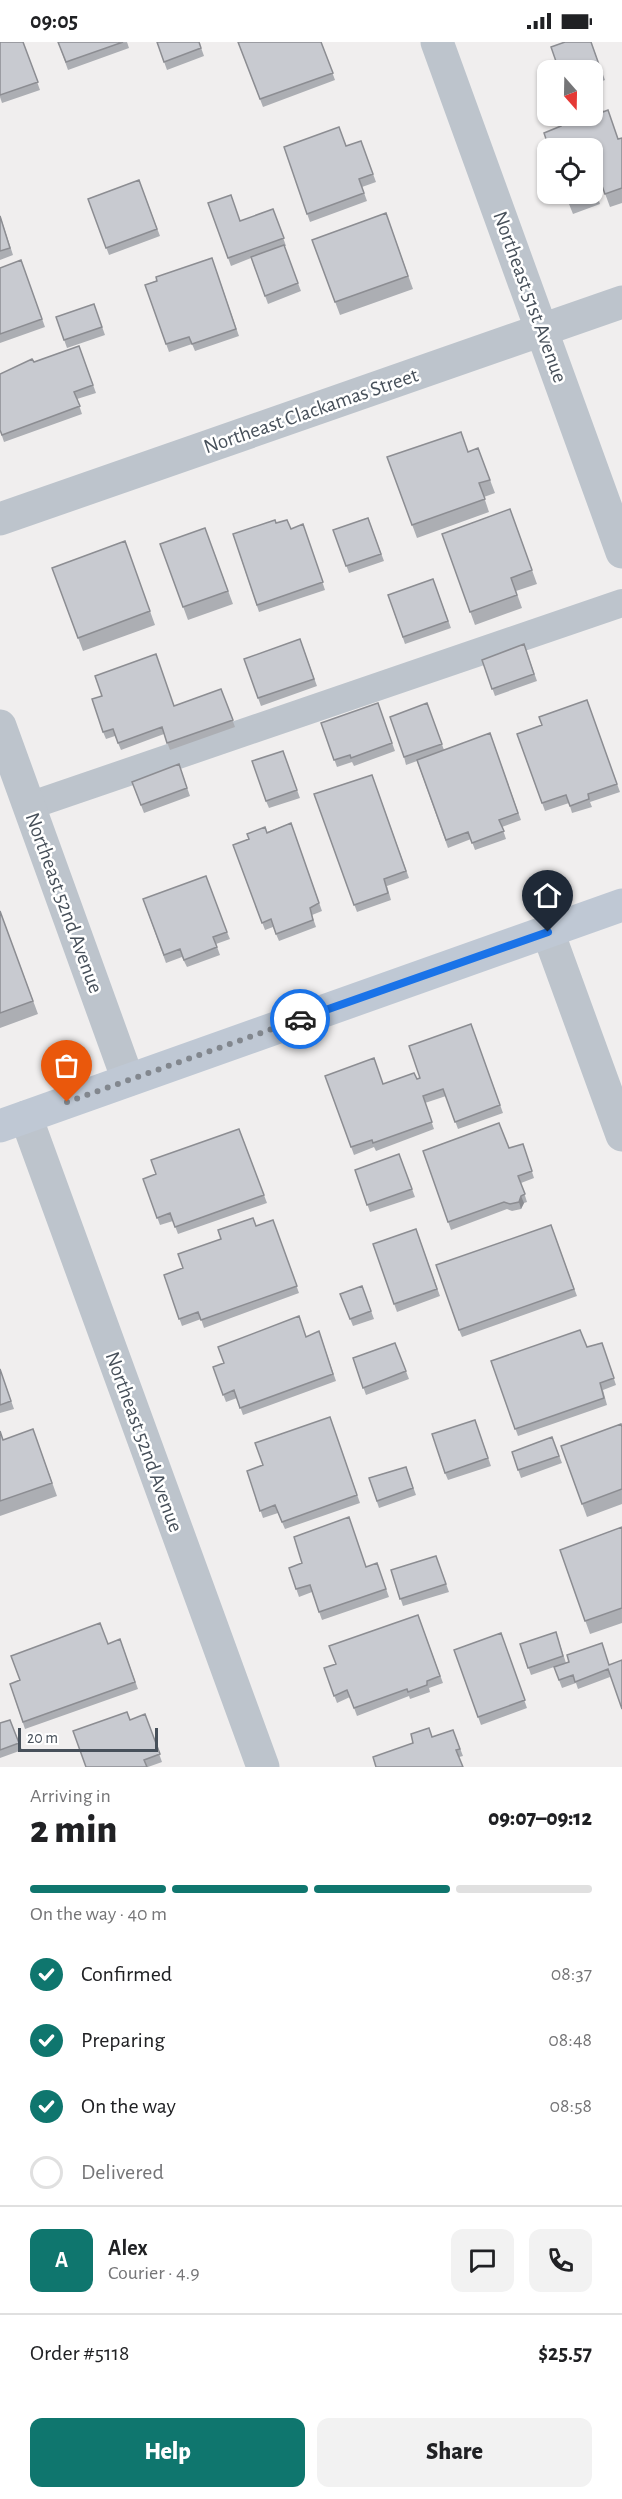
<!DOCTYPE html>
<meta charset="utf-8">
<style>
:root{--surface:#fff;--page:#f2f2f2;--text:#202124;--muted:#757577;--line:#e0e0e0;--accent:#0f766e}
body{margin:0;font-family:"Alegreya Sans",sans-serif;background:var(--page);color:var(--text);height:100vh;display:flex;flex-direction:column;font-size:22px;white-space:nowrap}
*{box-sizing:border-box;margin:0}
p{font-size:20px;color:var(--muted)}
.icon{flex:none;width:33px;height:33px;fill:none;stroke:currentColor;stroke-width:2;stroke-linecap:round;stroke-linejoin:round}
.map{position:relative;height:1725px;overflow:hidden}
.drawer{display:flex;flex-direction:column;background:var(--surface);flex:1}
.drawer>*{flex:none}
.needle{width:39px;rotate:160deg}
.buttons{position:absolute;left:537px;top:18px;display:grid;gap:12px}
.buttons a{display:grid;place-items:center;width:66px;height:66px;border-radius:12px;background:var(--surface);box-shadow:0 2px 4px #0004;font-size:30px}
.scale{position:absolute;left:18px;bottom:15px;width:140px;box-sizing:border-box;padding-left:6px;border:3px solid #47505a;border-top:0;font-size:16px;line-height:21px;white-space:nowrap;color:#47505a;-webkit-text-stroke:4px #fff;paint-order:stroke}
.pin{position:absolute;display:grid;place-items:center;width:51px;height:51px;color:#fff;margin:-62px -26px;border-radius:50% 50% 50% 0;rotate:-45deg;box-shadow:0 0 6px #0007}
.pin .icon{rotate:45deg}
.courier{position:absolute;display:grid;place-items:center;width:60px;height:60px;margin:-30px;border:4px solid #1a73e8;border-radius:50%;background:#fff;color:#222;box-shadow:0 2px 8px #0007}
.summary em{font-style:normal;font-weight:800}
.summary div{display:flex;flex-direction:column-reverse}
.summary{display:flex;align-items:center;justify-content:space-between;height:102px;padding:0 30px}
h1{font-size:39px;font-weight:800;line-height:45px}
.bar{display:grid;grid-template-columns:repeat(4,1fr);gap:9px 6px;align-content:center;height:72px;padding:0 30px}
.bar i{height:8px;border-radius:4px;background:var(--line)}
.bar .current{background:var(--accent)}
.bar p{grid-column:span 4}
.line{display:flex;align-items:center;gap:15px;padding:0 30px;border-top:2px solid var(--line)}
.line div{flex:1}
.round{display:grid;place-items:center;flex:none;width:63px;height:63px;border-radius:12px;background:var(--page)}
ol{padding:0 30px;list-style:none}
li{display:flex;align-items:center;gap:18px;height:66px}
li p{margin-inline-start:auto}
li .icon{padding:6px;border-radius:50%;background:var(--accent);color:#fff;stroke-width:4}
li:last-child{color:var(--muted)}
li i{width:33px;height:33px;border:3px solid var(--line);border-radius:50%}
.primary-button{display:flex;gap:12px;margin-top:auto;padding:12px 30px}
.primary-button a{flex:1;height:69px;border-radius:12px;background:var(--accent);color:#fff;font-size:24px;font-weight:800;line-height:69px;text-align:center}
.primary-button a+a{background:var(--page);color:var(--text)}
.status{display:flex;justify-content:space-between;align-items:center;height:42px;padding:0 30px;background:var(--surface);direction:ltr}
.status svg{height:16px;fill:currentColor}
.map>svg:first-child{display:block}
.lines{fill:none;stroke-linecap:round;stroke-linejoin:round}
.service{stroke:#bdc4cc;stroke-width:28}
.minor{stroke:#bdc4cc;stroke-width:33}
.secondary{stroke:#bfc8d4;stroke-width:33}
.wall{fill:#acaeb3}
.shaded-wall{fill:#8c8d92}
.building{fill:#c8cad0;stroke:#8c8d92;stroke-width:1.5}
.done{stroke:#82878e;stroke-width:6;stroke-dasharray:0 10.8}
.route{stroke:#1a73e8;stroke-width:8}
.labels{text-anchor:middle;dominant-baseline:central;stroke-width:5;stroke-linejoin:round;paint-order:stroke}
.street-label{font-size:21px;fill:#47505a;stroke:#fff}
</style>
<div class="status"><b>09:05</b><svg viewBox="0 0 49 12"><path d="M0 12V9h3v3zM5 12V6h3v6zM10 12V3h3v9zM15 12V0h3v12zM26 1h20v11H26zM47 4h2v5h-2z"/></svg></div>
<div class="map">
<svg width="622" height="1725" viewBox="0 0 622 1725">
<rect width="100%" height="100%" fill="#f0eeee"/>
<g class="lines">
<path class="service" d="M 29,764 L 622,561"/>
<path class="minor" d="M 437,0 L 622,510
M 0,477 L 622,260
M 0,684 L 128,1038
M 548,890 L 622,1093
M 26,1075 L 263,1725"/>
<path class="secondary" d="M 0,1084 L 622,863"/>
</g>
<path class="wall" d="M 0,0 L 23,0 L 40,48 L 2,61 L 0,55 Z
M 58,0 L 127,0 L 129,6 L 68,28 Z
M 157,0 L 199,0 L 204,14 L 167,28 Z
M 238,0 L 321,0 L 335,38 L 263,65 Z
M 591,0 L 605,38 L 592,43 L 592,28 Z
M 603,70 L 618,97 L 622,96 L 622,161 L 610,165 L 599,135 L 592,137 L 592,106 Z
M 361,99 L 376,140 L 362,145 L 367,159 L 310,180 L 284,105 L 346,104 Z
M 139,138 L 160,194 L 109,213 L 88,157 Z
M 592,139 L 600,162 L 573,172 L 565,152 L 592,152 Z
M 208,161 L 240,179 L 273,167 L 286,204 L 284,204 L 301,249 L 268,262 L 251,216 L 231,224 Z
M 386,171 L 413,247 L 340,273 L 312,198 Z
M 0,173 L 13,213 L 0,218 Z
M 212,216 L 239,294 L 195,309 L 192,302 L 169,310 L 145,243 Z
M 21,218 L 45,285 L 0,301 L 0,226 Z
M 94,262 L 105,293 L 67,306 L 56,275 Z
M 79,304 L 96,351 L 77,357 L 82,372 L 4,400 L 0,388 L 34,320 Z
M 478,406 L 495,451 L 484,455 L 489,470 L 417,496 L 387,415 L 468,410 Z
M 510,467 L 537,542 L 516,549 L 522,566 L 475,583 L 442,492 Z
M 368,476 L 384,519 L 349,531 L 333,488 Z
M 276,481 L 291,487 L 303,482 L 325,548 L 259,570 L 233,492 Z
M 205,486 L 233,562 L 188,578 L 160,502 Z
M 125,499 L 155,583 L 83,609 L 52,526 Z
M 433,537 L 451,586 L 405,602 L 388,553 Z
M 300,597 L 317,644 L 261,664 L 244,617 Z
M 524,602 L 537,639 L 495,654 L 482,618 Z
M 221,647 L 235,685 L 170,708 L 164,692 L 121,708 L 115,694 L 106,697 L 103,690 Z
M 587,658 L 620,750 L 590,760 L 592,765 L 572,771 L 569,761 L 545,769 L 517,692 L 542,683 Z
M 378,661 L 395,709 L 354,724 L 352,720 L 337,725 L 321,681 Z
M 427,661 L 444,708 L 490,691 L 521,778 L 502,785 L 506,797 L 475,808 L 471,797 L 448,806 L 417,719 L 406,723 L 404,715 Z
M 283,709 L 300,756 L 269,766 L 266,759 Z
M 179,722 L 190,754 L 144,771 L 132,740 Z
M 372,733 L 409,836 L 387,844 L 391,858 L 357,870 L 314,752 Z
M 291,781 L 322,869 L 312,873 L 316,885 L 279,899 L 273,885 L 265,888 L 233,803 L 249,797 L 265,785 L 267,790 Z
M 143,857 L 227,890 L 230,897 L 216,902 L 220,913 L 187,925 L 182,915 L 166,921 Z
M 0,869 L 38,972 L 0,986 Z
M 471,982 L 503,1071 L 458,1087 L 446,1054 L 425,1061 L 434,1087 L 376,1109 L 374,1105 L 354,1113 L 325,1034 L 383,1042 L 417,1037 L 420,1036 Z
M 239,1087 L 267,1161 L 178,1192 L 173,1179 L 160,1183 L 143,1137 L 156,1132 Z
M 523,1102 L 534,1136 L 521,1141 L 527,1160 L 524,1161 L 521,1167 L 512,1169 L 507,1167 L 451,1188 L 423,1109 L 509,1106 Z
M 399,1112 L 415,1155 L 370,1170 L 355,1128 Z
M 273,1178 L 299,1251 L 204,1286 L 201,1277 L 182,1284 L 164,1233 L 183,1226 L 256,1184 Z
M 551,1183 L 577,1254 L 462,1295 L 459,1288 Z
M 416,1187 L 440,1254 L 397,1270 L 373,1202 Z
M 362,1244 L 374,1277 L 353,1284 L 340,1252 Z
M 319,1289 L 336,1339 L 243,1373 L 237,1356 L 226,1360 L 213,1325 L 306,1295 Z
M 395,1301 L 409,1337 L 366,1353 L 353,1316 Z
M 602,1301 L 616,1343 L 603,1348 L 607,1363 L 518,1394 L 491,1319 L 587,1305 Z
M 0,1327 L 14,1367 L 0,1371 Z
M 330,1375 L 360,1461 L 285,1487 L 278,1471 L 263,1476 L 247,1429 L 263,1423 Z
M 475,1378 L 491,1424 L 448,1438 L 445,1431 Z
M 622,1385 L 622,1462 L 587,1475 L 561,1404 Z
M 33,1387 L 57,1454 L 0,1474 L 0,1389 L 3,1398 Z
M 552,1395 L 562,1421 L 521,1436 L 512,1410 Z
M 406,1425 L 416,1453 L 379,1466 L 369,1436 Z
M 622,1485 L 622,1581 L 590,1592 L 560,1508 Z
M 436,1514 L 449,1550 L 403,1564 L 391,1528 Z
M 377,1521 L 389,1555 L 322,1578 L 312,1550 L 299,1555 L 289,1526 L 366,1525 Z
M 418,1573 L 443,1641 L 429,1646 L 430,1650 L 410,1657 L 409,1654 L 357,1674 L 350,1655 L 337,1661 L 324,1626 L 336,1622 Z
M 556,1590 L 566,1621 L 602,1601 L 610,1635 L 578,1647 L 576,1641 L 562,1646 L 554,1625 L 531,1633 L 520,1602 Z
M 501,1591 L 527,1666 L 481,1683 L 454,1608 Z
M 120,1597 L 138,1647 L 25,1687 L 10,1642 Z
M 145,1672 L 162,1720 L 148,1725 L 86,1725 L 130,1678 Z
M 10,1678 L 22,1708 L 0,1716 L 0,1681 Z
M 453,1688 L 463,1714 L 459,1715 L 413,1701 Z"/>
<path class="shaded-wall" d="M 521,1154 L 524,1161 L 521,1167 L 519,1160 Z"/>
<path class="building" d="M 0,0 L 23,0 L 38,40 L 0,53 Z
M 58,0 L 123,0 L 66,20 Z
M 157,0 L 199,0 L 201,6 L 164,20 Z
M 238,0 L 321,0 L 333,31 L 260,57 Z
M 565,0 L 591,0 L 602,31 L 592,34 L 592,28 L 559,28 L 551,5 Z
M 599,59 L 603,70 L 608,68 L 618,97 L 622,96 L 622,146 L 605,152 L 594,122 L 592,122 L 592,106 L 549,106 L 544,91 L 561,84 L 557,74 L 592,74 L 592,61 Z
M 339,85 L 346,104 L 361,99 L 373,132 L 359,137 L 364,151 L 307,172 L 284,105 Z
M 139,138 L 157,187 L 106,206 L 88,157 Z
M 592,140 L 595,149 L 592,150 Z
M 565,152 L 587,152 L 568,159 Z
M 231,153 L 240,179 L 273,167 L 284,196 L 228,216 L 208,161 Z
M 386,171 L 408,234 L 335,260 L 312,198 Z
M 0,174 L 10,206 L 0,209 Z
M 284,203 L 298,241 L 265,254 L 251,215 Z
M 212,216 L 236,287 L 192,302 L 189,295 L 166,302 L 145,243 L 157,239 L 156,235 Z
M 21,218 L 42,277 L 0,292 L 0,226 Z
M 94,262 L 102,285 L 64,298 L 56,275 Z
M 79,304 L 93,343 L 74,350 L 80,364 L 2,393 L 0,388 L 0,332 L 32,317 L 34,320 Z
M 461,390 L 468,410 L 478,406 L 490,438 L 479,441 L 485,457 L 412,483 L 387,415 Z
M 510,467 L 532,528 L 511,536 L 517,553 L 470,570 L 442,492 Z
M 368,476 L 381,512 L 346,524 L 333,488 Z
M 275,478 L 276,481 L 287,478 L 291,487 L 303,482 L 323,540 L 257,563 L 233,492 Z
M 205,486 L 228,549 L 183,565 L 160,502 Z
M 125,499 L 150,569 L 78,596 L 52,526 Z
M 433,537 L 448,579 L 403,595 L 388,553 Z
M 300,597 L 314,637 L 258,656 L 244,617 Z
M 524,602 L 534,632 L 492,647 L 482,618 Z
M 156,612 L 174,664 L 221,647 L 233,678 L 167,701 L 162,685 L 118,701 L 113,687 L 103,690 L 92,657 L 102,654 L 95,634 Z
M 587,658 L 617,742 L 588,752 L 589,757 L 570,764 L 566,753 L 542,761 L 517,692 L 542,683 L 539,675 Z
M 378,661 L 392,701 L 351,716 L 350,713 L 334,718 L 321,681 Z
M 427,661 L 442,702 L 404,715 L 390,675 Z
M 490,691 L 518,771 L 499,778 L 504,789 L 472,801 L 468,790 L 446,798 L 417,718 Z
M 283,709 L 297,748 L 266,759 L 252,719 Z
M 179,722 L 187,746 L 141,763 L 132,740 Z
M 372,733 L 406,829 L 384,837 L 388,851 L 354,863 L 314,752 Z
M 291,781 L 319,861 L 310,866 L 313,878 L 276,892 L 271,877 L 262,881 L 233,803 L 249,797 L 247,792 L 265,785 L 267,791 Z
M 206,834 L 227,890 L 213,895 L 217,905 L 184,918 L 180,907 L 164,913 L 143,857 Z
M 0,869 L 33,959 L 0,971 Z
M 471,982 L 500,1063 L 455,1080 L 443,1047 L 423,1054 L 432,1080 L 373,1101 L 372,1098 L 351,1105 L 325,1034 L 374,1016 L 383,1042 L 414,1031 L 417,1037 L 420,1036 L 409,1004 Z
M 499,1081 L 509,1106 L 523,1102 L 532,1129 L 518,1134 L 525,1152 L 521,1154 L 519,1160 L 510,1162 L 504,1160 L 448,1180 L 423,1109 Z
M 239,1087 L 264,1153 L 175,1185 L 170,1171 L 157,1176 L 143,1137 L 156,1132 L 151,1118 Z
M 399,1112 L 412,1147 L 367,1163 L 355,1128 Z
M 253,1176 L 256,1184 L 273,1178 L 297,1244 L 201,1278 L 198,1270 L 179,1277 L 164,1233 L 183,1226 L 178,1212 L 221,1197 L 218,1188 Z
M 551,1183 L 574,1247 L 459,1288 L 436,1223 Z
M 416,1187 L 437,1247 L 394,1262 L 373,1202 Z
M 362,1244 L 371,1269 L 350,1277 L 340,1252 Z
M 299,1274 L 306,1295 L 319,1289 L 333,1332 L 240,1366 L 234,1348 L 223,1353 L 213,1325 L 224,1321 L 218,1305 Z
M 580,1288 L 587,1305 L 602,1301 L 614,1336 L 600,1341 L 604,1356 L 515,1387 L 491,1319 Z
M 395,1301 L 406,1329 L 363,1346 L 353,1316 Z
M 0,1327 L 11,1359 L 0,1363 Z
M 330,1375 L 357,1453 L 282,1480 L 275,1463 L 260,1469 L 247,1429 L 263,1423 L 255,1401 Z
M 475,1378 L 488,1416 L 445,1431 L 432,1392 Z
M 621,1382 L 622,1385 L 622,1447 L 582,1462 L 561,1404 Z
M 33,1387 L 52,1441 L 0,1459 L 0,1389 L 3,1398 Z
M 552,1395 L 559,1414 L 518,1428 L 512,1410 Z
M 406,1425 L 413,1446 L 377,1459 L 369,1436 Z
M 349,1475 L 366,1525 L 377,1521 L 386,1547 L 319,1570 L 310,1543 L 296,1547 L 289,1526 L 302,1521 L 294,1495 Z
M 622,1485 L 622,1566 L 585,1579 L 560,1508 Z
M 436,1514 L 446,1542 L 400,1557 L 391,1528 Z
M 418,1573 L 440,1634 L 427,1639 L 427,1643 L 408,1650 L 407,1647 L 354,1666 L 347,1648 L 334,1654 L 324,1626 L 336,1622 L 329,1604 Z
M 100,1581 L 108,1602 L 120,1597 L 135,1640 L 23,1680 L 10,1642 L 20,1638 L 11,1614 Z
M 556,1590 L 563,1614 L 528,1626 L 520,1602 Z
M 501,1591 L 525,1658 L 478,1675 L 454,1608 Z
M 602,1601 L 609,1623 L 622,1618 L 622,1667 L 608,1627 L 575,1640 L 573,1633 L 559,1638 L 554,1625 L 569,1620 L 567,1613 Z
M 127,1670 L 130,1678 L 145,1672 L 160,1712 L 144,1718 L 147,1725 L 86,1725 L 73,1689 Z
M 10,1678 L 19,1701 L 0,1708 L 0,1681 Z
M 429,1686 L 432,1695 L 453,1688 L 460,1707 L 456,1708 L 463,1725 L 376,1725 L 373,1715 L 413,1701 L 411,1692 Z"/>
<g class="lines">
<path class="done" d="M 67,1060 L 300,977"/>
<path class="route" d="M 300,977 L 548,890"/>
</g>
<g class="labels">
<g class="street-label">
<text transform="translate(530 255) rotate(70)">Northeast 51st Avenue</text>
<text transform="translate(311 369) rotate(-19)">Northeast Clackamas Street</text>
<text transform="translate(64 861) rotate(70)">Northeast 52nd Avenue</text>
<text transform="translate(144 1400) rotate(70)">Northeast 52nd Avenue</text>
</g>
</g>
</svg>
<div class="buttons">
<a><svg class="needle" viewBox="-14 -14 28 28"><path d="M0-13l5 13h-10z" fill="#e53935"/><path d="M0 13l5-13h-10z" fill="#757577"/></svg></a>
<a><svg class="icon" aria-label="locate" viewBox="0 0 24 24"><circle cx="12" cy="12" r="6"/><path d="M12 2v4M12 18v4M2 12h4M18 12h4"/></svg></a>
</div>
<div class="scale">20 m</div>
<div class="pin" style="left:67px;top:1060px;background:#ea580c"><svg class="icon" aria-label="bag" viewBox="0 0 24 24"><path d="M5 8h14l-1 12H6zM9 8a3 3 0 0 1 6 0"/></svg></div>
<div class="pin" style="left:548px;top:890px;background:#1f2937"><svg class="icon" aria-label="home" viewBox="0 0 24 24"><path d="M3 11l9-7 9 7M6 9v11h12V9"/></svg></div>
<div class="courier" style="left:300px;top:977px"><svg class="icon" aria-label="car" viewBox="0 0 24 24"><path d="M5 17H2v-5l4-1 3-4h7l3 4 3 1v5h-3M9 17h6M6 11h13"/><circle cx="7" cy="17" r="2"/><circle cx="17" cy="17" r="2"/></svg></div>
</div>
<section class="drawer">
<div class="summary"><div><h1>2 min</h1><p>Arriving in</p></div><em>09:07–09:12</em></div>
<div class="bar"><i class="current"></i><i class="current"></i><i class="current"></i><i></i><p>On the way · 40 m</p></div>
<ol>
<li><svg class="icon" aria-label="check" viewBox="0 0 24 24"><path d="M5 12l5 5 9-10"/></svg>Confirmed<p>08:37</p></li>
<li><svg class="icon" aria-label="check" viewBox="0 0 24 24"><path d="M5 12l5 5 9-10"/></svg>Preparing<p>08:48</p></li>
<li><svg class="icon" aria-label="check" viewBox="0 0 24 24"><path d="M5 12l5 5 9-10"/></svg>On the way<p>08:58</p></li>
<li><i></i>Delivered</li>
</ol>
<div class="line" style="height:108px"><b class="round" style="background:var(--accent);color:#fff">A</b><div><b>Alex</b><p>Courier · 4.9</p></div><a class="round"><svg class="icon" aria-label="chat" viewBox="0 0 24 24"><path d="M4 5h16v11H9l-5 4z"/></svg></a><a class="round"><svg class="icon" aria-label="phone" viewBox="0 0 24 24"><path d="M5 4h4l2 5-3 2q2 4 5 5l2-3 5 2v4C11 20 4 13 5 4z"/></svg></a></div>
<div class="line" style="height:78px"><div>Order #5118</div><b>$25.57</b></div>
<div class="primary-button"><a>Help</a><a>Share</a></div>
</section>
